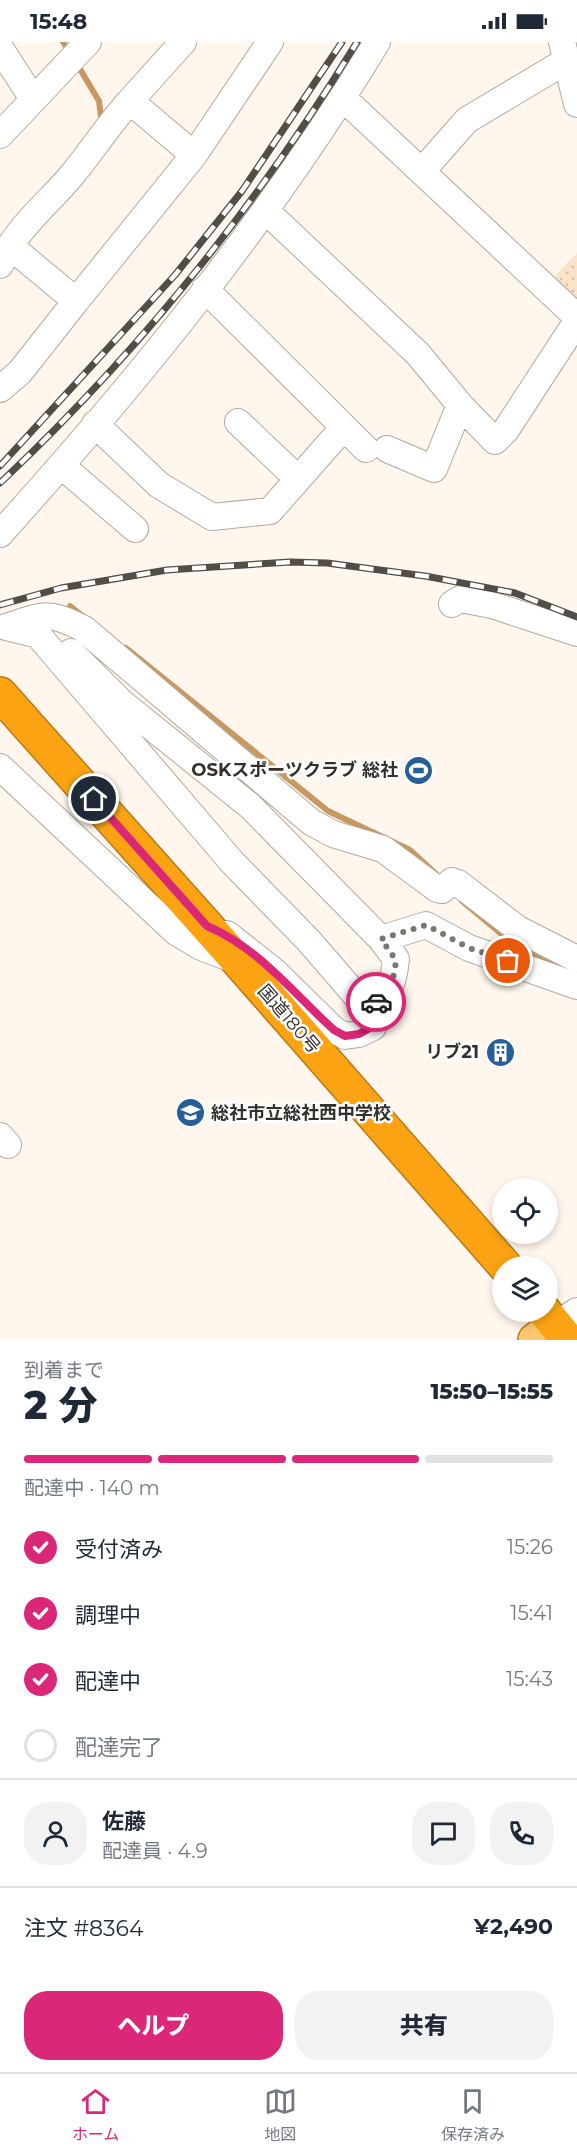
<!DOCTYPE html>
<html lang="ja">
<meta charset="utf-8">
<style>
:root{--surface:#fff;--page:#f2f2f3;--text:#1f2937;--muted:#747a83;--line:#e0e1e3;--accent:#db2777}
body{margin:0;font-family:Montserrat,"Noto Sans JP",sans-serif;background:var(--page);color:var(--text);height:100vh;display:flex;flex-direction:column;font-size:22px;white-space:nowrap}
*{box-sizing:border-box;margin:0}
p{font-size:20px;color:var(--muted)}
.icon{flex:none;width:33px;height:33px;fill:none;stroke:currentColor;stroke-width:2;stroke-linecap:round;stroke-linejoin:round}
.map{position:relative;height:1298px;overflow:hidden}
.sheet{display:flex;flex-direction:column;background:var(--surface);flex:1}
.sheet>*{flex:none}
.tools{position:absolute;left:492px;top:1136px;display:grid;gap:12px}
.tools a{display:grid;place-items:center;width:66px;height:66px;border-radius:50%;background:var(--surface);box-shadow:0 3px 9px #0003;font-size:30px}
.pin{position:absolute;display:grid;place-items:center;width:51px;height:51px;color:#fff;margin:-26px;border:3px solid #fff;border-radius:50%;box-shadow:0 2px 6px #0007}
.courier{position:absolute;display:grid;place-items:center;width:60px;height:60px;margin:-30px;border:4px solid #db2777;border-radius:50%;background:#fff;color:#222;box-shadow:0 2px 8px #0007}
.head em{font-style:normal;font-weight:800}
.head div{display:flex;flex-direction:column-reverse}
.head{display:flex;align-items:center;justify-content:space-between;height:102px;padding:0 24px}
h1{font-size:39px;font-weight:800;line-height:45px}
.bar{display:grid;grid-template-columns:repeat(4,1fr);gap:9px 6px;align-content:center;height:72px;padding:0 24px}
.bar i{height:8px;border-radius:4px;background:var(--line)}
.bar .current{background:var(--accent)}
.bar p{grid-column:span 4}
.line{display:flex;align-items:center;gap:15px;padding:0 24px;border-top:2px solid var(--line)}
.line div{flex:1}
.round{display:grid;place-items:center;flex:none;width:63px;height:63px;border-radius:24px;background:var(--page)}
ol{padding:0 24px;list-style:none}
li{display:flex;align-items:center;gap:18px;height:66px}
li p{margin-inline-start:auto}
li .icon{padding:6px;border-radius:50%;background:var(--accent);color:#fff;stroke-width:4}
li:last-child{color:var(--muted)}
li i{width:33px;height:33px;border:3px solid var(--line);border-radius:50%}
.cta{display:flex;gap:12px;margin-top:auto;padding:12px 24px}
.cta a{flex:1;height:69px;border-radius:24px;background:var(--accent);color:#fff;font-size:24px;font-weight:800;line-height:69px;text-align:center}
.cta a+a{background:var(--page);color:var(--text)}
.status{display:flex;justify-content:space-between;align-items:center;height:42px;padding:0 30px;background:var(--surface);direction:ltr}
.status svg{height:16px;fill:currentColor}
.dock{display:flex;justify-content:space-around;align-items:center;height:84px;border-top:2px solid var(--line);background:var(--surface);font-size:16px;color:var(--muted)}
.dock a{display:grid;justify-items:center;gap:3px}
.dock .current{color:var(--accent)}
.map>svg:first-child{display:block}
.park{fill:url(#park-dots)}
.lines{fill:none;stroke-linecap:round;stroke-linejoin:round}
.stream{stroke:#c79960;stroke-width:6}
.minor-casing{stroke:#b3a99e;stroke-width:28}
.major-casing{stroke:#b57b1b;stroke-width:36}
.highway-casing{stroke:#b57b1b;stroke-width:36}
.minor{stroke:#fff;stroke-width:26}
.major{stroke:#fdc871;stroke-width:33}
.highway{stroke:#fba312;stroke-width:33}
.rail-casing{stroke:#514d47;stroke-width:7}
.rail{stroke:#fff;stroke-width:4.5;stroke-dasharray:14;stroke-linecap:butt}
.done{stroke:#7b7670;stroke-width:6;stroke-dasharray:0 10.8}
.route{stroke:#db2777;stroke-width:8}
.labels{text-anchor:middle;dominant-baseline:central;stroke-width:5;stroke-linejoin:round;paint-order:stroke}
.poi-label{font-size:18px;font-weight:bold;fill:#34312c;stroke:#fff;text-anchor:end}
.street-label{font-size:18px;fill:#34312c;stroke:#fff}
</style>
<div class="status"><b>15:48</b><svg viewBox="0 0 49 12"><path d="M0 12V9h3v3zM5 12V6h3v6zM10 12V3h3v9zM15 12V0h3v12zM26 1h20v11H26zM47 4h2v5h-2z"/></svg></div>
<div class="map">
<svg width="577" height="1298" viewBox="0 0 577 1298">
<defs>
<pattern id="park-dots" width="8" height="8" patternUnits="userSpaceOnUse" patternTransform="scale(1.5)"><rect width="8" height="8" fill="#fbe3c8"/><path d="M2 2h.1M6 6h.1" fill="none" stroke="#d8c3ac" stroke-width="1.8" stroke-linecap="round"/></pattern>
</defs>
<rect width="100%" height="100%" fill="#fff7ed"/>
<path class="park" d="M 577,211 L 577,264 L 550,239 Z"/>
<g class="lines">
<path class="stream" d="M 63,0 L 70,11
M 77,22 L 99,59 L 101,75
M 70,564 L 84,575
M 126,606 L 328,769 L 410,808 L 436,832
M 462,859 L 517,905 L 565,927"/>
<defs>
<path id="minor" d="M 562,0 L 577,62
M 0,6 L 33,57
M 343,56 L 577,275
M 130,59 L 183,0
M 0,93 L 88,0
M 194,113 L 270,0
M 422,129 L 467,78 L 566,19
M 266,169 L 418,312 L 460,363 L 495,399 L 506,388 L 577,279
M 10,204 C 27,177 52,157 72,133 C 92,109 108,83 130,59 L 194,113 L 76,259
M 0,223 L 10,204 L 76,259 L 20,330 L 0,347
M 205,247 L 366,407
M 238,380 L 298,437
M 95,382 L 159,443 L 212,475 L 270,469 L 344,385
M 387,407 L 434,427 L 460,363
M 62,424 L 135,487
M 0,492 C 138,339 270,177 377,0
M 452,562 L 460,557 L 492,563 L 577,591
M 6,585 L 38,593 L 232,820 L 309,899 L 360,958 L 375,961 L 373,985 L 359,992 L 345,994 L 334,988 L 275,930 L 227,892
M 6,585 C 43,573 48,568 84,587 L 311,780 L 333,792 L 383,807 L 437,847 L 442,848 L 452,839 L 458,841 L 518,887 L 577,917
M 71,610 L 122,661 L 250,764 L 381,897 L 396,917 C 394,938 391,948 375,961
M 0,725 L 176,890 L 201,905 L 238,919
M 381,897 L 426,883 L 469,906 L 577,944
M 0,1094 L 8,1103
M 556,1283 L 577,1269"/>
<path id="major" d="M 535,1298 L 556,1283"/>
<path id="highway" d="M 0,652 L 238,919 L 505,1224
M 544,1269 L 568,1298"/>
</defs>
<use href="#minor" class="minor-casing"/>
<use href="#major" class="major-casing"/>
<use href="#highway" class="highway-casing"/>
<use href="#minor" class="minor"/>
<use href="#major" class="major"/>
<use href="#highway" class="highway"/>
<defs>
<path id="rail" d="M 0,424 L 175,233 L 242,149 L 342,0
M 0,441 C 138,311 259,161 357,0
M 0,563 L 61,546 L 167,528 L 290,520 L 327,521 L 425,534 L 515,551 L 577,575"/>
</defs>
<use href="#rail" class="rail-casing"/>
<use href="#rail" class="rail"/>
</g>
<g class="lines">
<path class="done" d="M 376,960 C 391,948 394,937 396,918 L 381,897 L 426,883 L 469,906 L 508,919"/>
<path class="route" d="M 94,757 L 207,884 C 259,906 293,951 334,988 L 345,994 L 359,992 L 373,984 L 376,960"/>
</g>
<defs>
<symbol id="stadium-disc" viewBox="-11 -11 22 22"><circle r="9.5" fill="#265f97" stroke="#fff"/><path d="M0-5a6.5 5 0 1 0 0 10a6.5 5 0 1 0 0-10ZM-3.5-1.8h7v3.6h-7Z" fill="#fff"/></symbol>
<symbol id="building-disc" viewBox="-11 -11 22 22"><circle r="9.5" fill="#265f97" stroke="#fff"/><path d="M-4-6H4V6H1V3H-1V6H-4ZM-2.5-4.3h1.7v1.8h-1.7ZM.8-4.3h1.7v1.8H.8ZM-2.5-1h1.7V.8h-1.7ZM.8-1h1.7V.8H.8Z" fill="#fff"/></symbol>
<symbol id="school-disc" viewBox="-11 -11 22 22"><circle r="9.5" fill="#265f97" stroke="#fff"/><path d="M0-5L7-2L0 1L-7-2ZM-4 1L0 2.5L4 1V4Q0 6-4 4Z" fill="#fff"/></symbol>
</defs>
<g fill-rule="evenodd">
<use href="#stadium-disc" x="402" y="712" width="33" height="33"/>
<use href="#building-disc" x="484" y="994" width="33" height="33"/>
<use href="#school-disc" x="174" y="1054" width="33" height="33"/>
</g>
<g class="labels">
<g class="poi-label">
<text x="398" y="728">OSKスポーツクラブ 総社</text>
<text x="479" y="1010">リブ21</text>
<text x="211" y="1071" text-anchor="start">総社市立総社西中学校</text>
</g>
<g class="street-label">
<text transform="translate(289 977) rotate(49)">国道180号</text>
</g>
</g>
</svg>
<div class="tools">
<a><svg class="icon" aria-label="locate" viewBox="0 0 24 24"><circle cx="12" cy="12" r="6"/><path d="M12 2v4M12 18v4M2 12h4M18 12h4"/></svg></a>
<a><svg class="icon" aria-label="layers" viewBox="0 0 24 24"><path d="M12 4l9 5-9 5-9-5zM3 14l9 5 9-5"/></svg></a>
</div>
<div class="pin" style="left:508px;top:919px;background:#ea580c"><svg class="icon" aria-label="bag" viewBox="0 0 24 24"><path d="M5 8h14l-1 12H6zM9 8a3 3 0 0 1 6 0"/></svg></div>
<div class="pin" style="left:94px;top:757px;background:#1f2937"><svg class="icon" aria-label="home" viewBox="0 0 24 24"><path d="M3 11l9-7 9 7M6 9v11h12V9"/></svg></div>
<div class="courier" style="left:376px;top:960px"><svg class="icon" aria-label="car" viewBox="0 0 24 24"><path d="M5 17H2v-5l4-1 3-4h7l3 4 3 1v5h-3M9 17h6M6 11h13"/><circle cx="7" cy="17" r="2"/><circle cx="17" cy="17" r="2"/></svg></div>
</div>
<section class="sheet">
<div class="head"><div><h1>2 分</h1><p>到着まで</p></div><em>15:50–15:55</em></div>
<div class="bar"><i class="current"></i><i class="current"></i><i class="current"></i><i></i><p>配達中 · 140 m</p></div>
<ol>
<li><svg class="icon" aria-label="check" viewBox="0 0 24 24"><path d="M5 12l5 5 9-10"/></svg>受付済み<p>15:26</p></li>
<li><svg class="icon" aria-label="check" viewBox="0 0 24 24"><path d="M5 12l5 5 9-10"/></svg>調理中<p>15:41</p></li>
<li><svg class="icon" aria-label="check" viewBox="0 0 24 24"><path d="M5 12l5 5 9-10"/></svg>配達中<p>15:43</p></li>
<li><i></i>配達完了</li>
</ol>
<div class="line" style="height:108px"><a class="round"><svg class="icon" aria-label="person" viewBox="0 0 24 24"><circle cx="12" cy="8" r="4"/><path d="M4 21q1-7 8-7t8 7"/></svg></a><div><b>佐藤</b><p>配達員 · 4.9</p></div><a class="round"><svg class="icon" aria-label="chat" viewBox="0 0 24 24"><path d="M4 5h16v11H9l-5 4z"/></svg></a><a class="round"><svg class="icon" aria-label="phone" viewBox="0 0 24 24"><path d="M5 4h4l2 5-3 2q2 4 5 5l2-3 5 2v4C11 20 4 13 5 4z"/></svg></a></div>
<div class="line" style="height:78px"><div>注文 #8364</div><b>¥2,490</b></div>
<div class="cta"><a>ヘルプ</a><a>共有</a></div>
</section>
<nav class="dock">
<a class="current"><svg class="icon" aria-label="home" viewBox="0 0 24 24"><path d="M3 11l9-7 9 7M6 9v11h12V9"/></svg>ホーム</a>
<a><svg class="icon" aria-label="map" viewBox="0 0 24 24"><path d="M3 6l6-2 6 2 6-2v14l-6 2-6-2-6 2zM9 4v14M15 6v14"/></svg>地図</a>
<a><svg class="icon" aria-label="saved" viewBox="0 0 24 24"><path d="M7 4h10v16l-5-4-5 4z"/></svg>保存済み</a>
</nav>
